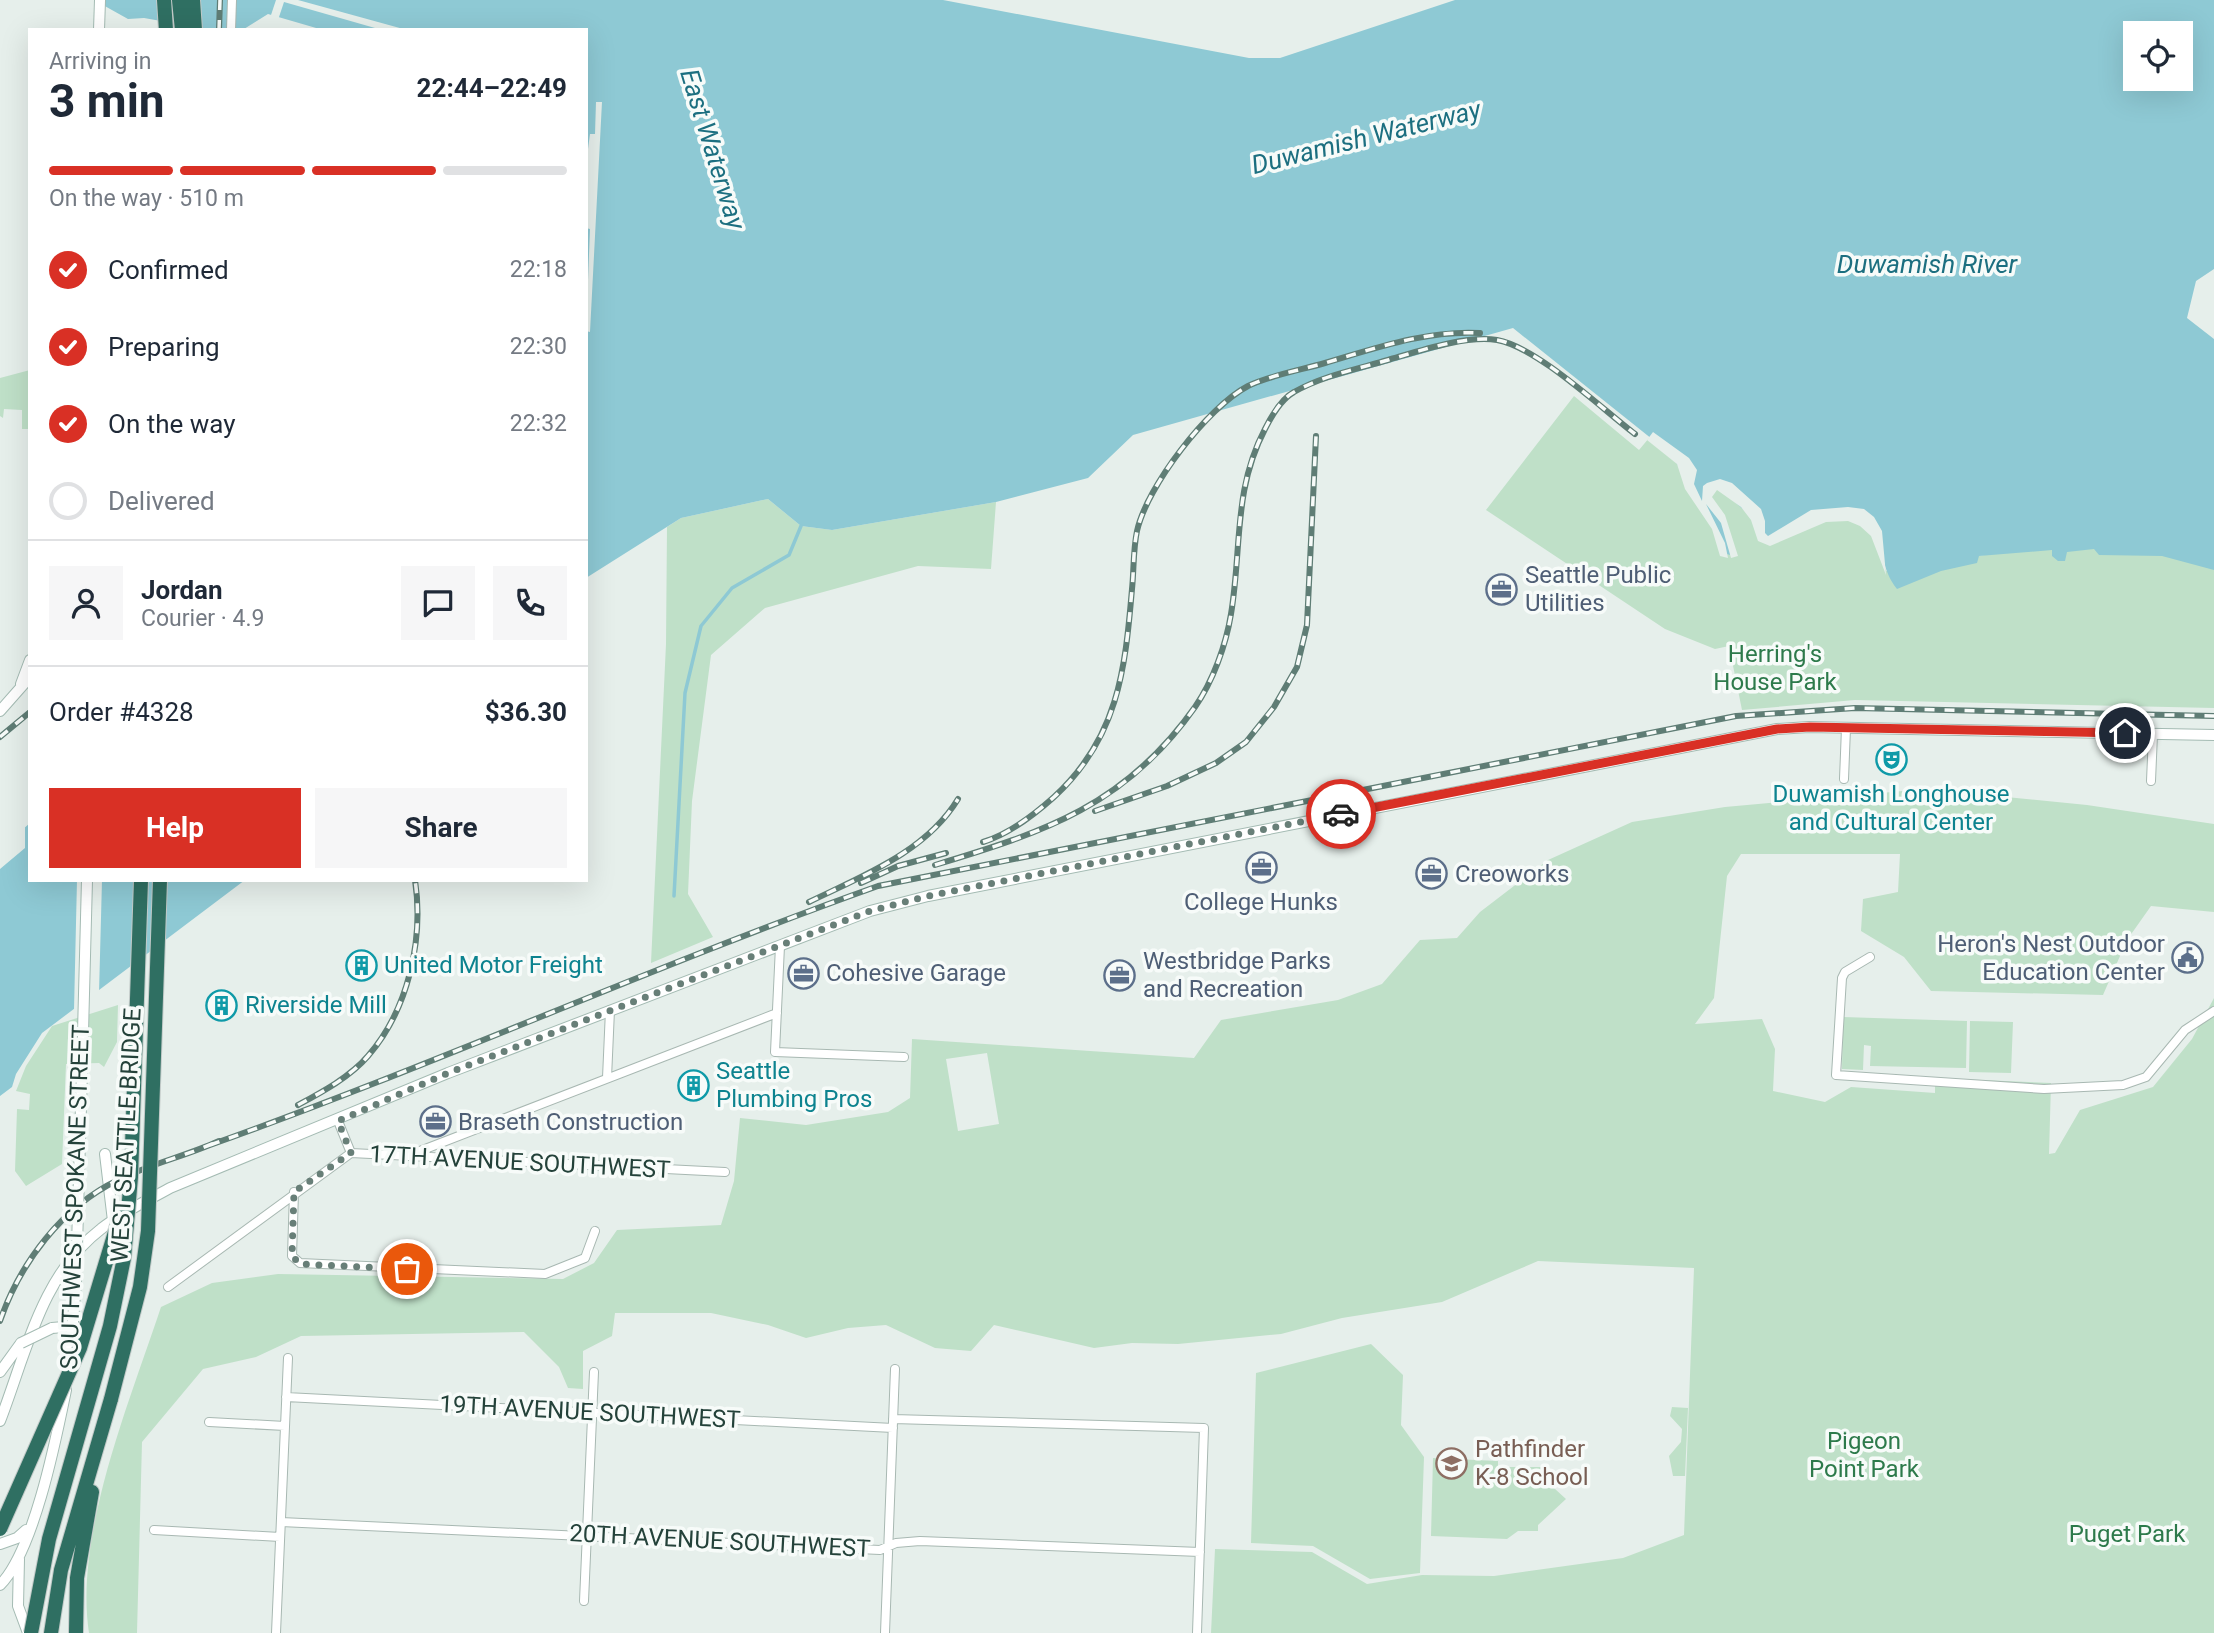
<!DOCTYPE html>
<meta charset="utf-8">
<style>
:root{--surface:#fff;--page:#f6f6f7;--text:#1f2937;--muted:#747a83;--line:#e0e1e3;--accent:#d93025}
body{margin:0;font-family:Roboto,sans-serif;background:var(--page);color:var(--text);height:100vh;display:flex;flex-direction:column;font-size:26px;white-space:nowrap}
*{box-sizing:border-box;margin:0}
p{font-size:23px;color:var(--muted)}
.icon{flex:none;width:38px;height:38px;fill:none;stroke:currentColor;stroke-width:2;stroke-linecap:round;stroke-linejoin:round}
.map{position:relative;flex:1;overflow:hidden}
.side{position:absolute;left:28px;top:28px;width:560px;height:854px;display:flex;flex-direction:column;background:var(--surface);border-radius:0px;box-shadow:0 7px 28px #0002}
.side>*{flex:none}
.tools{position:absolute;left:2123px;top:21px;display:grid;gap:14px}
.tools a{display:grid;place-items:center;width:70px;height:70px;border-radius:0px;background:var(--surface);box-shadow:0 7px 28px #0002;font-size:35px}
.pin{position:absolute;display:grid;place-items:center;width:60px;height:60px;color:#fff;margin:-30px;border:4px solid #fff;border-radius:50%;box-shadow:0 2px 7px #0007}
.courier{position:absolute;display:grid;place-items:center;width:70px;height:70px;margin:-35px;border:5px solid #d93025;border-radius:50%;background:#fff;color:#222;box-shadow:0 2px 9px #0007}
.head em{font-style:normal;font-weight:700}
.head div{display:flex;flex-direction:column-reverse}
.head{display:flex;align-items:center;justify-content:space-between;height:119px;padding:0 21px}
h1{font-size:46px;font-weight:700;line-height:52px}
.bar{display:grid;grid-template-columns:repeat(4,1fr);gap:10px 7px;align-content:center;height:84px;padding:0 21px}
.bar i{height:9px;border-radius:5px;background:var(--line)}
.bar .on{background:var(--accent)}
.bar p{grid-column:span 4}
.line{display:flex;align-items:center;gap:18px;padding:0 21px;border-top:2px solid var(--line)}
.line div{flex:1}
.round{display:grid;place-items:center;flex:none;width:74px;height:74px;border-radius:0px;background:var(--page)}
ol{padding:0 21px;list-style:none}
li{display:flex;align-items:center;gap:21px;height:77px}
li p{margin-inline-start:auto}
li .icon{padding:7px;border-radius:50%;background:var(--accent);color:#fff;stroke-width:4}
li:last-child{color:var(--muted)}
li i{width:38px;height:38px;border:4px solid var(--line);border-radius:50%}
.primary-button{display:flex;gap:14px;margin-top:auto;padding:14px 21px}
.primary-button a{flex:1;height:80px;border-radius:0px;background:var(--accent);color:#fff;font-size:28px;font-weight:700;line-height:80px;text-align:center}
.primary-button a+a{background:var(--page);color:var(--text)}
.map>svg:first-child{display:block}
.green{fill:#bfe0c8;fill-rule:evenodd}
.water{fill:#8ec9d4;fill-rule:evenodd}
.pier{fill:#e6efeb}
.lines{fill:none;stroke-linecap:round;stroke-linejoin:round}
.stream{stroke:#8ec9d4;stroke-width:3.5}
.street-casing{stroke:#a8b8b2;stroke-width:10}
.secondary-casing{stroke:#a4bbb3;stroke-width:12}
.highway-casing{stroke:#c2cac8;stroke-width:16}
.street{stroke:#fff;stroke-width:8}
.secondary{stroke:#fff;stroke-width:10}
.highway{stroke:#2f6f62;stroke-width:14}
.rail-casing{stroke:#5f7d75;stroke-width:6}
.rail{stroke:#f7fbf9;stroke-width:3.5;stroke-dasharray:10;stroke-linecap:butt}
.secondary-bridge-casing{stroke:#a4bbb3;stroke-width:12;stroke-linecap:butt}
.highway-bridge-casing{stroke:#c2cac8;stroke-width:16;stroke-linecap:butt}
.secondary-bridge{stroke:#fff;stroke-width:10}
.highway-bridge{stroke:#2f6f62;stroke-width:14}
.done{stroke:#687f78;stroke-width:7;stroke-dasharray:0 12.6}
.route{stroke:#d93025;stroke-width:9}
.labels{text-anchor:middle;dominant-baseline:central;stroke-width:7;stroke-linejoin:round;paint-order:stroke}
.service-label{font-size:24px;fill:#4e5e75;stroke:#f7fbf9;text-anchor:start}
.park-label{font-size:24px;fill:#2d7a4b;stroke:#f7fbf9}
.culture-label{font-size:24px;fill:#0d838f;stroke:#f7fbf9;text-anchor:start}
.street-label{font-size:24px;fill:#24423a;stroke:#f7fbf9}
.education-label{font-size:24px;fill:#785e54;stroke:#f7fbf9;text-anchor:start}
.water-label{font-size:26px;font-style:italic;fill:#1c6f80;stroke:#f7fbf9}
</style>
<div class="map">
<svg width="2214" height="1633" viewBox="0 0 2214 1633">
<rect width="100%" height="100%" fill="#e6efeb"/>
<path class="green" d="M 30,370 L 30,429 L 22,429 L 22,410 L 4,409 L 3,418 L 0,416 L 0,378 Z
M 1574,396 L 1639,450 L 1649,438 L 1672,455 L 1709,500 L 1713,488 L 1808,523 L 1848,518 L 1874,534 L 1886,571 L 2214,518 L 2214,708 L 1855,700 L 1742,710 L 1729,646 L 1715,649 L 1665,629 L 1486,510 Z
M 768,499 L 801,526 L 832,530 L 996,502 L 991,569 L 918,566 L 765,608 L 711,655 L 692,801 L 688,894 L 713,937 L 651,963 L 666,644 L 667,527 L 681,518 Z
M 1925,789 L 2087,805 L 2214,824 L 2214,912 L 2151,906 L 2127,940 L 2103,995 L 1931,991 L 1904,957 L 1861,931 L 1863,899 L 1898,892 L 1900,854 L 1741,854 L 1727,876 L 1714,998 L 1695,1024 L 1762,1019 L 1775,1049 L 1773,1091 L 1825,1102 L 1851,1087 L 1935,1093 L 1935,1078 L 2051,1083 L 2049,1154 L 2055,1153 L 2080,1110 L 2153,1087 L 2192,1039 L 2214,998 L 2214,1633 L 1211,1633 L 1215,1549 L 1312,1552 L 1367,1584 L 1422,1575 L 1494,1576 L 1623,1558 L 1684,1535 L 1694,1268 L 1538,1261 L 1442,1302 L 1342,1318 L 1281,1334 L 1178,1344 L 1132,1343 L 1094,1348 L 994,1325 L 971,1351 L 935,1348 L 886,1325 L 848,1328 L 806,1338 L 768,1325 L 711,1313 L 615,1313 L 612,1336 L 583,1351 L 583,1389 L 568,1388 L 559,1367 L 524,1332 L 301,1336 L 256,1357 L 203,1369 L 142,1442 L 137,1633 L 89,1633 C 74,1534 130,1401 161,1307 L 212,1283 L 278,1274 L 563,1279 L 594,1263 L 617,1230 L 721,1225 L 734,1181 L 740,1118 L 806,1125 L 888,1112 L 910,1098 L 912,1039 L 1194,1058 L 1221,1020 L 1338,1000 L 1382,984 L 1420,940 L 1457,938 L 1480,912 L 1548,860 L 1632,822 L 1725,807 ZM 987,1053 L 999,1124 L 958,1131 L 946,1059 Z
M 118,1005 L 117,1042 L 104,1067 L 99,1063 L 66,1064 L 62,1164 L 26,1186 L 15,1171 L 17,1109 L 29,1110 L 30,1094 L 16,1091 L 26,1066 L 52,1026 Z
M 1843,1017 L 1967,1021 L 1966,1068 L 1870,1066 L 1871,1046 L 1864,1045 L 1863,1070 L 1842,1069 Z
M 1970,1021 L 2013,1022 L 2011,1073 L 1969,1072 Z
M 1371,1344 L 1403,1375 L 1401,1425 L 1424,1457 L 1420,1573 L 1370,1579 L 1313,1546 L 1251,1543 L 1256,1373 Z
M 1672,1407 L 1688,1408 L 1685,1476 L 1673,1476 L 1669,1456 L 1681,1442 L 1682,1429 L 1670,1416 Z
M 1433,1458 L 1498,1461 L 1498,1467 L 1543,1467 L 1543,1478 L 1566,1499 L 1538,1525 L 1538,1531 L 1518,1531 L 1507,1539 L 1431,1536 Z"/>
<path class="water" d="M 94,0 L 943,0 L 1249,58 L 1280,58 L 1455,0 L 2214,0 L 2214,269 L 2196,281 L 2187,318 L 2214,339 L 2214,570 L 2162,556 L 2099,555 L 2094,549 L 2067,552 L 2065,561 L 2058,561 L 2052,556 L 2052,550 L 1979,556 L 1977,563 L 1941,571 L 1897,589 C 1881,569 1885,551 1873,533 C 1851,500 1793,533 1766,544 L 1754,519 L 1718,487 L 1708,497 L 1722,516 L 1735,556 L 1722,553 L 1721,542 L 1672,455 L 1513,328 L 1133,435 L 1088,478 L 996,502 L 832,530 L 801,526 L 768,499 L 681,518 L 586,578 L 586,30 L 323,30 L 268,14 L 244,29 L 212,30 L 144,18 L 128,19 ZM 2135,33 L 2180,33 L 2180,79 L 2135,79 Z
M 30,823 L 30,880 L 245,880 L 42,1033 L 16,1074 L 12,1087 L 0,1096 L 0,849 Z"/>
<path class="pier" d="M 276,0 L 298,0 L 407,30 L 382,30 L 284,2 L 278,20 L 270,18 Z
M 596,102 L 602,102 L 590,332 L 586,331 L 590,229 L 586,228 L 586,164 L 590,134 L 595,134 Z
M 1653,432 L 1689,458 L 1697,470 L 1694,484 L 1702,501 L 1703,486 L 1707,483 L 1720,479 L 1732,483 L 1761,509 L 1765,521 L 1765,533 L 1768,536 L 1811,510 L 1848,507 L 1864,509 L 1874,517 L 1882,531 L 1886,575 L 1871,536 L 1860,526 L 1848,521 L 1826,522 L 1770,546 L 1758,541 L 1751,520 L 1741,507 L 1717,490 L 1712,497 L 1725,515 L 1738,556 L 1731,558 L 1721,523 L 1706,504 L 1725,543 L 1728,558 L 1720,556 L 1712,529 L 1685,489 L 1677,464 L 1647,440 Z
M 25,822 L 25,848 L 0,869 L 0,844 Z
M 77,880 L 102,880 L 99,993 L 74,1010 Z"/>
<g class="lines">
<path class="stream" d="M 674,896 L 685,693 L 701,626 L 732,588 L 789,555 L 801,526"/>
<defs>
<path id="street" d="M 231,30 L 232,0
M 1844,779 L 1846,728
M 2151,781 L 2153,734
M 780,946 L 775,1052 L 904,1057
M 1870,957 L 1845,972 L 1842,978 L 1836,1075 L 2044,1089 L 2123,1085 L 2146,1077 L 2185,1030 L 2214,1011
M 607,1078 L 610,1010
M 338,1121 L 351,1153
M 351,1153 L 725,1172
M 407,1156 L 777,1013
M 294,1192 L 292,1256 L 300,1263 L 545,1274 L 585,1258 L 595,1231
M 168,1287 L 351,1153
M 286,1397 L 893,1428
M 893,1419 L 1204,1428 L 1197,1633
M 209,1422 L 285,1426
M 281,1522 L 880,1550 L 896,1543 L 920,1541 L 1200,1552
M 154,1530 L 280,1537
M 584,1601 L 594,1372
M 276,1633 L 288,1358
M 885,1633 L 895,1369"/>
<path id="secondary" d="M 99,30 L 100,0
M 21,684 L 30,660
M 0,711 L 30,677
M 82,1070 L 87,880
M 105,1154 L 113,1221
M 52,1328 L 75,1326
M 70,1360 L 76,1282
M 0,1372 L 21,1343
M 0,1421 C 26,1354 41,1275 101,1229 C 122,1212 147,1201 170,1188 L 448,1073 L 870,911 L 928,896 L 1777,729 L 1809,727 L 2214,735
M 0,1544 L 17,1538 L 26,1530
M 19,1559 L 18,1606 L 28,1633
M 0,1585 C 34,1551 56,1439 66,1390"/>
<path id="highway" d="M 164,0 L 166,30
M 179,0 L 182,30
M 193,0 L 195,30
M 51,1633 L 61,1570 L 111,1399
M 76,1633 L 77,1578 L 92,1492"/>
</defs>
<use href="#street" class="street-casing"/>
<use href="#secondary" class="secondary-casing"/>
<use href="#highway" class="highway-casing"/>
<use href="#street" class="street"/>
<use href="#secondary" class="secondary"/>
<use href="#highway" class="highway"/>
<defs>
<path id="rail" d="M 219,30 L 220,0
M 0,737 L 30,712
M 1095,811 L 1167,786 L 1216,763 L 1246,742 L 1274,707 L 1297,667 L 1307,625 L 1316,436
M 983,842 C 1007,835 1035,814 1054,797 C 1118,738 1125,671 1132,589 C 1134,570 1133,550 1137,531 C 1147,486 1208,407 1248,386 C 1271,375 1301,370 1325,363 C 1376,348 1427,330 1480,333
M 935,865 C 1045,832 1126,805 1195,707 C 1213,681 1226,645 1231,614 C 1242,548 1233,490 1265,429 C 1271,417 1281,399 1294,392 C 1322,376 1357,369 1388,360 C 1419,351 1466,335 1497,340 C 1537,347 1601,408 1635,434
M 861,883 L 898,866 L 946,853
M 809,902 C 862,876 926,852 958,799
M 298,1105 C 322,1092 350,1077 368,1056 C 408,1010 424,940 415,880
M 210,1145 C 435,1065 653,966 878,886 L 1736,716 L 1855,708 L 2214,716
M 0,1321 C 20,1263 62,1207 118,1180 C 150,1164 186,1156 219,1141"/>
</defs>
<use href="#rail" class="rail-casing"/>
<use href="#rail" class="rail"/>
<defs>
<path id="secondary-bridge" d="M 76,1282 L 82,1070
M 21,1343 L 52,1328"/>
<path id="highway-bridge" d="M 111,1399 L 140,1287 L 148,1231 L 160,880
M 0,1529 L 80,1348 L 122,1209
M 31,1633 L 49,1539 L 110,1326 L 124,1258 L 131,1177 L 141,880"/>
</defs>
<use href="#secondary-bridge" class="secondary-bridge-casing"/>
<use href="#highway-bridge" class="highway-bridge-casing"/>
<use href="#secondary-bridge" class="secondary-bridge"/>
<use href="#highway-bridge" class="highway-bridge"/>
</g>
<g class="lines">
<path class="done" d="M 407,1269 L 300,1264 L 292,1256 L 294,1192 L 351,1153 L 338,1121 L 448,1073 L 870,911 L 928,896 L 1341,814"/>
<path class="route" d="M 1341,814 L 1777,729 L 1810,727 L 2125,733"/>
</g>
<defs>
<symbol id="office-ring" viewBox="-11 -11 22 22"><circle r="9.5" fill="#f7fbf9" stroke="#5c6f8a" stroke-width="1.5"/><path d="M-6-3h4V-5.5h4V-3h4V5H-6ZM-1-4.5V-3h2v-1.5ZM-6 0V1H6V0Z" fill="#5c6f8a"/></symbol>
<symbol id="theatre-ring" viewBox="-11 -11 22 22"><circle r="9.5" fill="#f7fbf9" stroke="#0f9aa8" stroke-width="1.5"/><path d="M-5-5.5Q0-4 5-5.5V0Q5 5 0 6Q-5 5-5 0ZM-3.3-2.5H-1v1.5H-3.3ZM1-2.5H3.3v1.5H1ZM-2.8 1Q0 5.5 2.8 1Z" fill="#0f9aa8"/></symbol>
<symbol id="civic-ring" viewBox="-11 -11 22 22"><circle r="9.5" fill="#f7fbf9" stroke="#5c6f8a" stroke-width="1.5"/><path d="M-.6-6.5H3V-4.5H.6V-3L4-1V1h2V6H-6V1h2V-1L-.6-3ZM-1.2 2.5V6h2.4V2.5Z" fill="#5c6f8a"/></symbol>
<symbol id="building-ring" viewBox="-11 -11 22 22"><circle r="9.5" fill="#f7fbf9" stroke="#0f9aa8" stroke-width="1.5"/><path d="M-4-6H4V6H1V3H-1V6H-4ZM-2.5-4.3h1.7v1.8h-1.7ZM.8-4.3h1.7v1.8H.8ZM-2.5-1h1.7V.8h-1.7ZM.8-1h1.7V.8H.8Z" fill="#0f9aa8"/></symbol>
<symbol id="school-ring" viewBox="-11 -11 22 22"><circle r="9.5" fill="#f7fbf9" stroke="#8d6e63" stroke-width="1.5"/><path d="M0-5L7-2L0 1L-7-2ZM-4 1L0 2.5L4 1V4Q0 6-4 4Z" fill="#8d6e63"/></symbol>
</defs>
<g fill-rule="evenodd">
<use href="#office-ring" x="1484" y="572" width="35" height="35"/>
<use href="#theatre-ring" x="1874" y="742" width="35" height="35"/>
<use href="#office-ring" x="1244" y="850" width="35" height="35"/>
<use href="#office-ring" x="1414" y="856" width="35" height="35"/>
<use href="#civic-ring" x="2170" y="940" width="35" height="35"/>
<use href="#building-ring" x="344" y="948" width="35" height="35"/>
<use href="#office-ring" x="786" y="956" width="35" height="35"/>
<use href="#office-ring" x="1102" y="958" width="35" height="35"/>
<use href="#building-ring" x="204" y="988" width="35" height="35"/>
<use href="#building-ring" x="676" y="1068" width="35" height="35"/>
<use href="#office-ring" x="418" y="1104" width="35" height="35"/>
<use href="#school-ring" x="1434" y="1446" width="35" height="35"/>
</g>
<g class="labels">
<g class="service-label">
<text x="1525" y="575">Seattle Public<tspan x="1525" dy="28">Utilities</tspan></text>
<text x="1455" y="874">Creoworks</text>
<text x="1261" y="902" text-anchor="middle">College Hunks</text>
<text x="2165" y="944" text-anchor="end">Heron's Nest Outdoor<tspan x="2165" dy="28">Education Center</tspan></text>
<text x="1143" y="961">Westbridge Parks<tspan x="1143" dy="28">and Recreation</tspan></text>
<text x="826" y="973">Cohesive Garage</text>
<text x="458" y="1122">Braseth Construction</text>
</g>
<g class="park-label">
<text x="1775" y="654">Herring's<tspan x="1775" dy="28">House Park</tspan></text>
<text x="1864" y="1441">Pigeon<tspan x="1864" dy="28">Point Park</tspan></text>
<text x="2127" y="1534">Puget Park</text>
</g>
<g class="culture-label">
<text x="1891" y="794" text-anchor="middle">Duwamish Longhouse<tspan x="1891" dy="28">and Cultural Center</tspan></text>
<text x="384" y="965">United Motor Freight</text>
<text x="245" y="1005">Riverside Mill</text>
<text x="716" y="1071">Seattle<tspan x="716" dy="28">Plumbing Pros</tspan></text>
</g>
<g class="street-label">
<text transform="translate(126 1135) rotate(-87)">WEST SEATTLE BRIDGE</text>
<text transform="translate(520 1162) rotate(3)">17TH AVENUE SOUTHWEST</text>
<text transform="translate(75 1197) rotate(-88)">SOUTHWEST SPOKANE STREET</text>
<text transform="translate(590 1412) rotate(3)">19TH AVENUE SOUTHWEST</text>
<text transform="translate(720 1541) rotate(3)">20TH AVENUE SOUTHWEST</text>
</g>
<g class="education-label">
<text x="1475" y="1449">Pathfinder<tspan x="1475" dy="28">K-8 School</tspan></text>
</g>
<g class="water-label">
<text transform="translate(1366 137) rotate(-14)">Duwamish Waterway</text>
<text transform="translate(713 149) rotate(73)">East Waterway</text>
<text x="1927" y="264">Duwamish River</text>
</g>
</g>
</svg>
<div class="tools">
<a><svg class="icon" aria-label="locate" viewBox="0 0 24 24"><circle cx="12" cy="12" r="6"/><path d="M12 2v4M12 18v4M2 12h4M18 12h4"/></svg></a>
</div>
<div class="pin" style="left:407px;top:1269px;background:#ea580c"><svg class="icon" aria-label="bag" viewBox="0 0 24 24"><path d="M5 8h14l-1 12H6zM9 8a3 3 0 0 1 6 0"/></svg></div>
<div class="pin" style="left:2125px;top:733px;background:#1f2937"><svg class="icon" aria-label="home" viewBox="0 0 24 24"><path d="M3 11l9-7 9 7M6 9v11h12V9"/></svg></div>
<div class="courier" style="left:1341px;top:814px"><svg class="icon" aria-label="car" viewBox="0 0 24 24"><path d="M5 17H2v-5l4-1 3-4h7l3 4 3 1v5h-3M9 17h6M6 11h13"/><circle cx="7" cy="17" r="2"/><circle cx="17" cy="17" r="2"/></svg></div>
<section class="side">
<div class="head"><div><h1>3 min</h1><p>Arriving in</p></div><em>22:44–22:49</em></div>
<div class="bar"><i class="on"></i><i class="on"></i><i class="on"></i><i></i><p>On the way · 510 m</p></div>
<ol>
<li><svg class="icon" aria-label="check" viewBox="0 0 24 24"><path d="M5 12l5 5 9-10"/></svg>Confirmed<p>22:18</p></li>
<li><svg class="icon" aria-label="check" viewBox="0 0 24 24"><path d="M5 12l5 5 9-10"/></svg>Preparing<p>22:30</p></li>
<li><svg class="icon" aria-label="check" viewBox="0 0 24 24"><path d="M5 12l5 5 9-10"/></svg>On the way<p>22:32</p></li>
<li><i></i>Delivered</li>
</ol>
<div class="line" style="height:126px"><a class="round"><svg class="icon" aria-label="person" viewBox="0 0 24 24"><circle cx="12" cy="8" r="4"/><path d="M4 21q1-7 8-7t8 7"/></svg></a><div><b>Jordan</b><p>Courier · 4.9</p></div><a class="round"><svg class="icon" aria-label="chat" viewBox="0 0 24 24"><path d="M4 5h16v11H9l-5 4z"/></svg></a><a class="round"><svg class="icon" aria-label="phone" viewBox="0 0 24 24"><path d="M5 4h4l2 5-3 2q2 4 5 5l2-3 5 2v4C11 20 4 13 5 4z"/></svg></a></div>
<div class="line" style="height:91px"><div>Order #4328</div><b>$36.30</b></div>
<div class="primary-button"><a>Help</a><a>Share</a></div>
</section>
</div>
